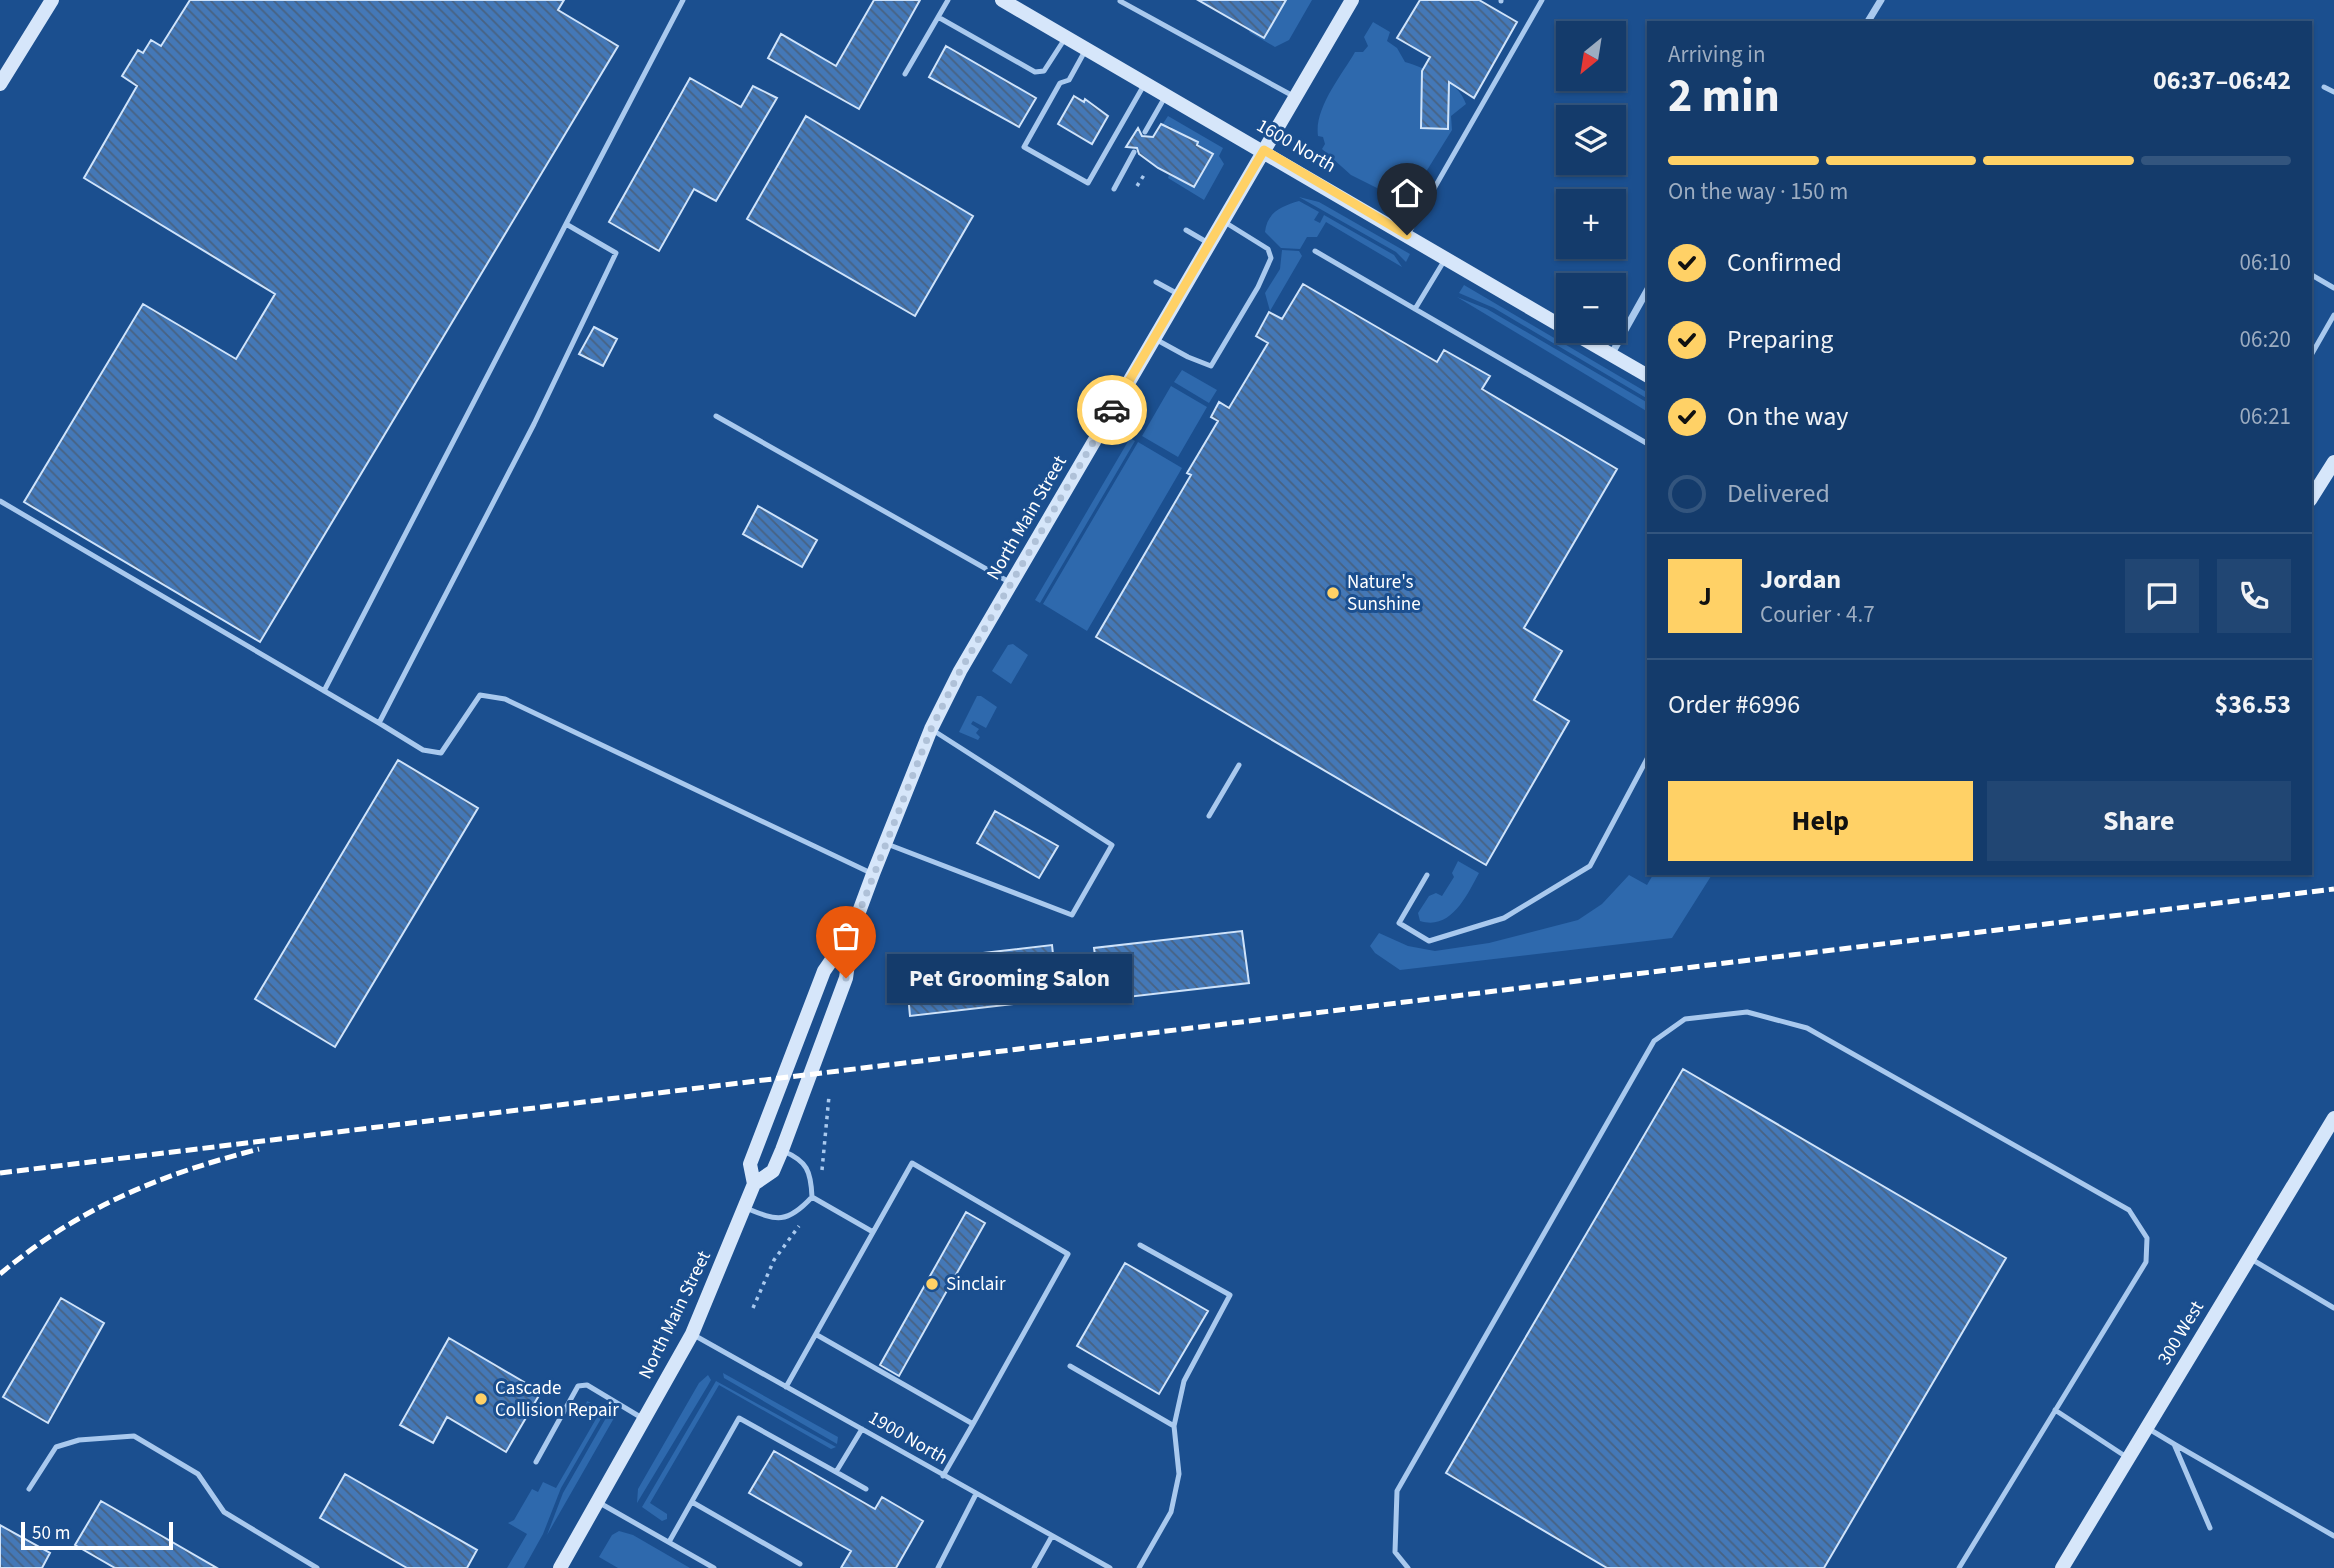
<!DOCTYPE html>
<meta charset="utf-8">
<style>
:root{--surface:#143b6b;--page:#214673;--text:#f1f3f6;--muted:#9dadc1;--line:#33557e;--accent:#ffd166}
body{margin:0;font-family:"Source Sans 3",sans-serif;background:var(--page);color:var(--text);height:100vh;display:flex;flex-direction:column;font-size:26px;white-space:nowrap}
*{box-sizing:border-box;margin:0}
p{font-size:23px;color:var(--muted)}
.icon{flex:none;width:38px;height:38px;fill:none;stroke:currentColor;stroke-width:2;stroke-linecap:round;stroke-linejoin:round}
.map{position:relative;flex:1;overflow:hidden}
.details{position:absolute;left:1647px;top:21px;width:665px;height:854px;display:flex;flex-direction:column;background:var(--surface);border-radius:0px;box-shadow:0 2px 5px #0004,0 0 0 2px var(--line)}
.details>*{flex:none}
.needle{width:46px;rotate:210deg}
.controls{position:absolute;left:1556px;top:21px;display:grid;gap:14px}
.controls a{display:grid;place-items:center;width:70px;height:70px;border-radius:0px;background:var(--surface);box-shadow:0 2px 5px #0004,0 0 0 2px var(--line);font-size:35px}
.scale{position:absolute;left:21px;bottom:18px;width:152px;box-sizing:border-box;padding-left:7px;border:4px solid #fff;border-top:0;font-size:19px;line-height:24px;white-space:nowrap;color:#fff;-webkit-text-stroke:5px #1b4f8f;paint-order:stroke}
.pin{position:absolute;display:grid;place-items:center;width:60px;height:60px;color:#fff;margin:-72px -30px;border-radius:50% 50% 50% 0;rotate:-45deg;box-shadow:0 0 7px #0007}
.pin .icon{rotate:45deg}
.courier{position:absolute;display:grid;place-items:center;width:70px;height:70px;margin:-35px;border:5px solid #ffd166;border-radius:50%;background:#fff;color:#222;box-shadow:0 2px 9px #0007}
.bubble{position:absolute;height:49px;border-radius:0px;background:var(--surface);box-shadow:0 2px 5px #0004,0 0 0 2px var(--line);font-size:23px;font-weight:700;line-height:49px;text-align:center}
.summary em{font-style:normal;font-weight:700}
.summary div{display:flex;flex-direction:column-reverse}
.summary{display:flex;align-items:center;justify-content:space-between;height:119px;padding:0 21px}
h1{font-size:46px;font-weight:700;line-height:52px}
.bar{display:grid;grid-template-columns:repeat(4,1fr);gap:10px 7px;align-content:center;height:84px;padding:0 21px}
.bar i{height:9px;border-radius:5px;background:var(--line)}
.bar .active{background:var(--accent)}
.bar p{grid-column:span 4}
.line{display:flex;align-items:center;gap:18px;padding:0 21px;border-top:2px solid var(--line)}
.line div{flex:1}
.round{display:grid;place-items:center;flex:none;width:74px;height:74px;border-radius:0px;background:var(--page)}
ol{padding:0 21px;list-style:none}
li{display:flex;align-items:center;gap:21px;height:77px}
li p{margin-inline-start:auto}
li .icon{padding:7px;border-radius:50%;background:var(--accent);color:#111;stroke-width:4}
li:last-child{color:var(--muted)}
li i{width:38px;height:38px;border:4px solid var(--line);border-radius:50%}
.button{display:flex;gap:14px;margin-top:auto;padding:14px 21px}
.button a{flex:1;height:80px;border-radius:0px;background:var(--accent);color:#111;font-size:28px;font-weight:700;line-height:80px;text-align:center}
.button a+a{background:var(--page);color:var(--text)}
.map>svg:first-child{display:block}
.green{fill:#2e69ad;fill-rule:evenodd}
.building{fill:url(#building-back-hatch);stroke:#cfe3fa;stroke-width:2}
.lines{fill:none;stroke-linecap:round;stroke-linejoin:round}
.path{stroke:#a9c9ee;stroke-width:3.5;stroke-dasharray:3.5 5;stroke-linecap:butt}
.lane{stroke:#a9c9ee;stroke-width:5}
.street{stroke:#a9c9ee;stroke-width:7}
.secondary{stroke:#d6e6fa;stroke-width:14}
.rail{stroke:#fff;stroke-width:5;stroke-dasharray:12 5;stroke-linecap:butt}
.done{stroke:#afc1d8;stroke-width:7;stroke-dasharray:0 12.6}
.route{stroke:#ffd166;stroke-width:9}
.poi-dot{fill:#ffd166;stroke:#1b4f8f;stroke-width:2.5}
.labels{text-anchor:middle;dominant-baseline:central;stroke-width:6;stroke-linejoin:round;paint-order:stroke}
.street-label{font-size:19px;fill:#fff;stroke:#1b4f8f}
.poi-label{font-size:19px;fill:#fff;stroke:#1b4f8f;text-anchor:start}
</style>
<div class="map">
<svg width="2334" height="1568" viewBox="0 0 2334 1568">
<defs>
<pattern id="building-back-hatch" width="6" height="6" patternUnits="userSpaceOnUse" patternTransform="scale(1.75)"><rect width="6" height="6" fill="#4478b7"/><path d="M-1 5l2 2M0 0l6 6M5-1l2 2" fill="none" stroke="#486282"/></pattern>
</defs>
<rect width="100%" height="100%" fill="#1b4f8f"/>
<path class="green" d="M 1286,0 L 1312,0 L 1289,40 L 1275,47 L 1249,32 L 1251,30 L 1264,37 Z
M 1373,22 L 1390,32 L 1387,41 L 1397,48 L 1405,62 C 1427,69 1458,80 1466,104 L 1451,116 L 1452,130 L 1411,196 L 1399,199 L 1351,175 L 1322,149 L 1325,144 L 1323,137 L 1318,136 C 1314,108 1342,75 1355,52 L 1363,52 L 1368,46 L 1364,37 ZM 1422,91 L 1448,92 L 1421,128 Z
M 1168,116 L 1223,148 L 1219,156 L 1224,164 L 1204,200 L 1168,178 L 1169,175 L 1177,179 L 1212,154 L 1197,145 L 1198,142 L 1178,131 L 1175,132 L 1170,126 L 1162,125 Z
M 1299,197 L 1319,202 L 1410,254 L 1406,262 L 1396,252 Z
M 1299,201 L 1319,212 L 1314,220 L 1320,223 L 1324,215 L 1394,255 L 1402,267 L 1326,222 L 1317,237 L 1307,237 L 1300,249 L 1281,248 L 1265,232 C 1267,212 1282,206 1299,201 Z
M 1282,250 L 1299,251 L 1302,256 L 1270,311 L 1265,293 L 1280,269 Z
M 1464,285 L 1648,393 L 1648,399 L 1494,308 L 1459,293 Z
M 1457,297 L 1487,309 L 1648,403 L 1648,412 Z
M 1182,370 L 1217,390 L 1209,403 L 1174,382 Z
M 1171,386 L 1207,407 L 1178,457 L 1142,436 Z
M 1130,438 L 1135,441 L 1040,603 L 1035,600 Z
M 1138,442 L 1182,468 L 1087,631 L 1043,604 Z
M 1013,644 L 1028,655 L 1011,684 L 992,671 L 1008,645 Z
M 977,696 L 981,696 L 997,707 L 986,728 L 973,721 L 971,724 L 979,729 L 976,733 L 980,737 L 978,740 L 959,732 Z
M 1458,861 L 1479,873 C 1467,895 1451,931 1420,921 L 1418,913 L 1429,896 L 1436,893 L 1442,896 L 1454,877 L 1452,873 Z
M 1654,873 L 1713,873 L 1672,938 L 1400,970 L 1375,953 L 1370,946 L 1379,933 L 1408,946 L 1435,951 L 1489,943 L 1578,920 L 1602,904 L 1629,875 L 1647,885 Z
M 723,1373 L 838,1437 L 837,1444 L 724,1378 Z
M 708,1375 L 711,1380 L 707,1387 L 637,1503 L 638,1489 L 699,1383 Z
M 716,1381 L 836,1447 L 831,1449 L 719,1385 L 650,1503 L 667,1514 L 667,1519 L 662,1521 L 642,1507 Z
M 587,1401 L 606,1410 L 561,1488 L 543,1534 L 524,1568 L 507,1568 L 527,1534 L 508,1523 L 514,1520 L 532,1489 L 538,1492 L 543,1482 L 556,1488 L 600,1412 L 586,1404 Z
M 610,1411 L 614,1418 L 547,1535 L 563,1493 Z
M 619,1531 L 633,1535 L 690,1568 L 618,1568 L 599,1557 L 612,1535 Z"/>
<path class="building" d="M 190,0 L 564,0 L 558,10 L 618,46 L 260,642 L 24,502 L 143,304 L 236,359 L 275,294 L 84,178 L 137,86 L 122,76 L 138,50 L 143,53 L 151,40 L 161,46 Z
M 874,0 L 920,0 L 859,109 L 768,58 L 781,34 L 836,66 Z
M 1198,0 L 1286,0 L 1264,38 Z
M 1420,0 L 1479,0 L 1517,22 L 1474,98 L 1449,82 L 1448,129 L 1421,128 L 1422,71 L 1430,57 L 1397,38 Z
M 946,46 L 1036,98 L 1019,127 L 929,77 Z
M 690,78 L 741,107 L 753,86 L 777,98 L 716,201 L 694,189 L 659,251 L 609,222 Z
M 1074,96 L 1084,102 L 1085,99 L 1108,116 L 1092,144 L 1058,124 Z
M 806,116 L 973,216 L 915,316 L 747,219 Z
M 1161,124 L 1198,142 L 1197,145 L 1213,154 L 1194,187 L 1158,168 L 1139,154 L 1137,148 L 1126,147 L 1138,128 L 1142,136 L 1153,137 Z
M 1303,284 L 1437,362 L 1444,350 L 1490,376 L 1482,389 L 1617,469 L 1524,628 L 1562,651 L 1534,700 L 1569,721 L 1486,865 L 1096,637 L 1191,475 L 1187,473 L 1218,421 L 1211,417 L 1219,402 L 1229,408 L 1268,343 L 1256,336 L 1269,312 L 1282,319 Z
M 594,327 L 617,339 L 603,366 L 579,354 Z
M 758,506 L 817,540 L 802,567 L 743,534 Z
M 398,760 L 478,808 L 335,1047 L 255,999 Z
M 995,811 L 1058,846 L 1039,878 L 977,843 Z
M 1242,931 L 1249,983 L 1101,1000 L 1094,948 Z
M 1052,945 L 1058,999 L 910,1016 L 905,962 Z
M 1683,1069 L 2006,1258 L 1824,1568 L 1607,1568 L 1446,1473 Z
M 966,1212 L 985,1223 L 899,1376 L 880,1365 Z
M 1125,1263 L 1208,1311 L 1159,1394 L 1077,1346 Z
M 61,1298 L 104,1323 L 48,1423 L 3,1397 Z
M 449,1338 L 541,1392 L 506,1452 L 447,1417 L 433,1443 L 400,1425 Z
M 774,1451 L 875,1509 L 882,1497 L 923,1521 L 896,1568 L 841,1568 L 851,1551 L 749,1493 Z
M 345,1474 L 477,1550 L 467,1568 L 407,1568 L 320,1518 Z
M 101,1501 L 148,1528 L 217,1568 L 115,1568 L 75,1545 Z
M 0,1525 L 50,1553 L 42,1568 L 0,1568 Z"/>
<g class="lines">
<path class="path" d="M 1137,186 L 1146,172
M 822,1170 L 829,1096
M 753,1308 L 774,1260 L 799,1226"/>
<path class="lane" d="M 1120,1 L 1295,97
M 1501,1 L 1501,0
M 938,17 L 1035,72 L 1044,71 L 1064,40
M 1085,51 L 1069,80 L 1060,83 L 1024,147 L 1088,183 L 1144,85
M 905,74 L 948,0
M 2324,87 L 2334,92
M 1145,132 L 1165,97
M 1114,189 L 1134,152
M 1186,230 L 1210,244
M 1408,234 L 1542,0
M 1315,251 L 1648,444
M 2310,274 L 2334,288
M 1156,282 L 1178,294
M 1415,309 L 1444,261
M 1157,340 L 1188,357 L 1211,366 L 1258,287 L 1271,258 L 1268,249 L 1223,221
M 2310,357 L 2334,315
M 716,416 L 1011,583
M 0,501 L 379,723 L 534,424 L 616,253 L 566,224 L 683,0
M 324,691 L 566,224
M 379,723 L 423,750 L 441,753 L 480,695 L 505,699 L 873,874
M 1209,816 L 1239,765
M 887,844 L 1072,915 L 1112,845 L 931,729
M 1427,875 L 1399,923 L 1429,941 L 1504,918 L 1590,866 L 1648,757
M 812,1197 L 873,1232
M 746,1208 C 777,1221 787,1224 812,1197 C 811,1171 807,1161 783,1151
M 1140,1245 L 1230,1295 L 1184,1381 L 1174,1426
M 2251,1259 L 2334,1308
M 692,1334 L 1110,1568
M 817,1335 L 973,1424 L 943,1476
M 1070,1366 L 1174,1426 L 1179,1474 L 1171,1512 L 1139,1568
M 786,1387 L 912,1163 L 1068,1254 L 973,1424
M 2055,1410 L 2128,1458
M 2149,1429 L 2174,1444 L 2210,1528
M 2174,1444 L 2334,1536
M 536,1462 L 578,1386 L 587,1385 L 642,1418
M 836,1472 L 866,1489
M 29,1489 L 56,1447 L 79,1440 L 134,1436 L 198,1474 L 224,1512 L 317,1568
M 598,1502 L 714,1568
M 692,1502 L 800,1564
M 669,1542 L 739,1418 L 836,1472 L 862,1429
M 938,1568 L 976,1494
M 1034,1568 L 1052,1536
M 1408,1568 L 1395,1552 L 1397,1491 L 1654,1041 L 1685,1019 L 1747,1012 L 1807,1028 L 2129,1210 L 2147,1238 L 2146,1262 L 1959,1568"/>
<path class="street" d="M 1867,23 L 1881,0
M 1611,355 L 1648,289"/>
<path class="secondary" d="M 1002,0 L 1568,330
M 0,84 L 52,0
M 1570,331 L 1648,376
M 2310,500 L 2334,462
M 754,1184 L 773,1171 L 782,1150 L 846,978 L 853,928 L 873,874 L 931,729 L 960,671 L 1352,0
M 560,1568 L 692,1334 L 754,1184 L 750,1164 L 824,971 L 851,932
M 2062,1568 L 2334,1118"/>
<path class="rail" d="M 0,1173 L 2334,889
M 0,1274 C 80,1207 159,1175 259,1149"/>
</g>
<g class="lines">
<path class="done" d="M 846,978 L 853,928 L 931,729 L 960,671 L 1112,410"/>
<path class="route" d="M 1112,410 L 1264,150 L 1407,235"/>
</g>
<g class="poi-dot">
<circle cx="1333" cy="593" r="7"/>
<circle cx="932" cy="1284" r="7"/>
<circle cx="481" cy="1399" r="7"/>
</g>
<g class="labels">
<g class="street-label">
<text transform="translate(1296 146) rotate(30)">1600 North</text>
<text transform="translate(1027 518) rotate(-60)">North Main Street</text>
<text transform="translate(675 1315) rotate(-64)">North Main Street</text>
<text transform="translate(2181 1333) rotate(-59)">300 West</text>
<text transform="translate(908 1438) rotate(30)">1900 North</text>
</g>
<g class="poi-label">
<text x="1347" y="582">Nature's<tspan x="1347" dy="22">Sunshine</tspan></text>
<text x="946" y="1284">Sinclair</text>
<text x="495" y="1388">Cascade<tspan x="495" dy="22">Collision Repair</tspan></text>
</g>
</g>
</svg>
<div class="controls">
<a><svg class="needle" viewBox="-14 -14 28 28"><path d="M0-13l5 13h-10z" fill="#e53935"/><path d="M0 13l5-13h-10z" fill="#9dadc1"/></svg></a>
<a><svg class="icon" aria-label="layers" viewBox="0 0 24 24"><path d="M12 4l9 5-9 5-9-5zM3 14l9 5 9-5"/></svg></a>
<a>+</a>
<a>−</a>
</div>
<div class="scale">50 m</div>
<div class="pin" style="left:846px;top:978px;background:#ea580c"><svg class="icon" aria-label="bag" viewBox="0 0 24 24"><path d="M5 8h14l-1 12H6zM9 8a3 3 0 0 1 6 0"/></svg></div>
<div class="pin" style="left:1407px;top:235px;background:#1f2937"><svg class="icon" aria-label="home" viewBox="0 0 24 24"><path d="M3 11l9-7 9 7M6 9v11h12V9"/></svg></div>
<div class="courier" style="left:1112px;top:410px"><svg class="icon" aria-label="car" viewBox="0 0 24 24"><path d="M5 17H2v-5l4-1 3-4h7l3 4 3 1v5h-3M9 17h6M6 11h13"/><circle cx="7" cy="17" r="2"/><circle cx="17" cy="17" r="2"/></svg></div>
<div class="bubble" style="left:887px;top:954px;width:245px">Pet Grooming Salon</div>
<section class="details">
<div class="summary"><div><h1>2 min</h1><p>Arriving in</p></div><em>06:37–06:42</em></div>
<div class="bar"><i class="active"></i><i class="active"></i><i class="active"></i><i></i><p>On the way · 150 m</p></div>
<ol>
<li><svg class="icon" aria-label="check" viewBox="0 0 24 24"><path d="M5 12l5 5 9-10"/></svg>Confirmed<p>06:10</p></li>
<li><svg class="icon" aria-label="check" viewBox="0 0 24 24"><path d="M5 12l5 5 9-10"/></svg>Preparing<p>06:20</p></li>
<li><svg class="icon" aria-label="check" viewBox="0 0 24 24"><path d="M5 12l5 5 9-10"/></svg>On the way<p>06:21</p></li>
<li><i></i>Delivered</li>
</ol>
<div class="line" style="height:126px"><b class="round" style="background:var(--accent);color:#111">J</b><div><b>Jordan</b><p>Courier · 4.7</p></div><a class="round"><svg class="icon" aria-label="chat" viewBox="0 0 24 24"><path d="M4 5h16v11H9l-5 4z"/></svg></a><a class="round"><svg class="icon" aria-label="phone" viewBox="0 0 24 24"><path d="M5 4h4l2 5-3 2q2 4 5 5l2-3 5 2v4C11 20 4 13 5 4z"/></svg></a></div>
<div class="line" style="height:91px"><div>Order #6996</div><b>$36.53</b></div>
<div class="button"><a>Help</a><a>Share</a></div>
</section>
</div>
